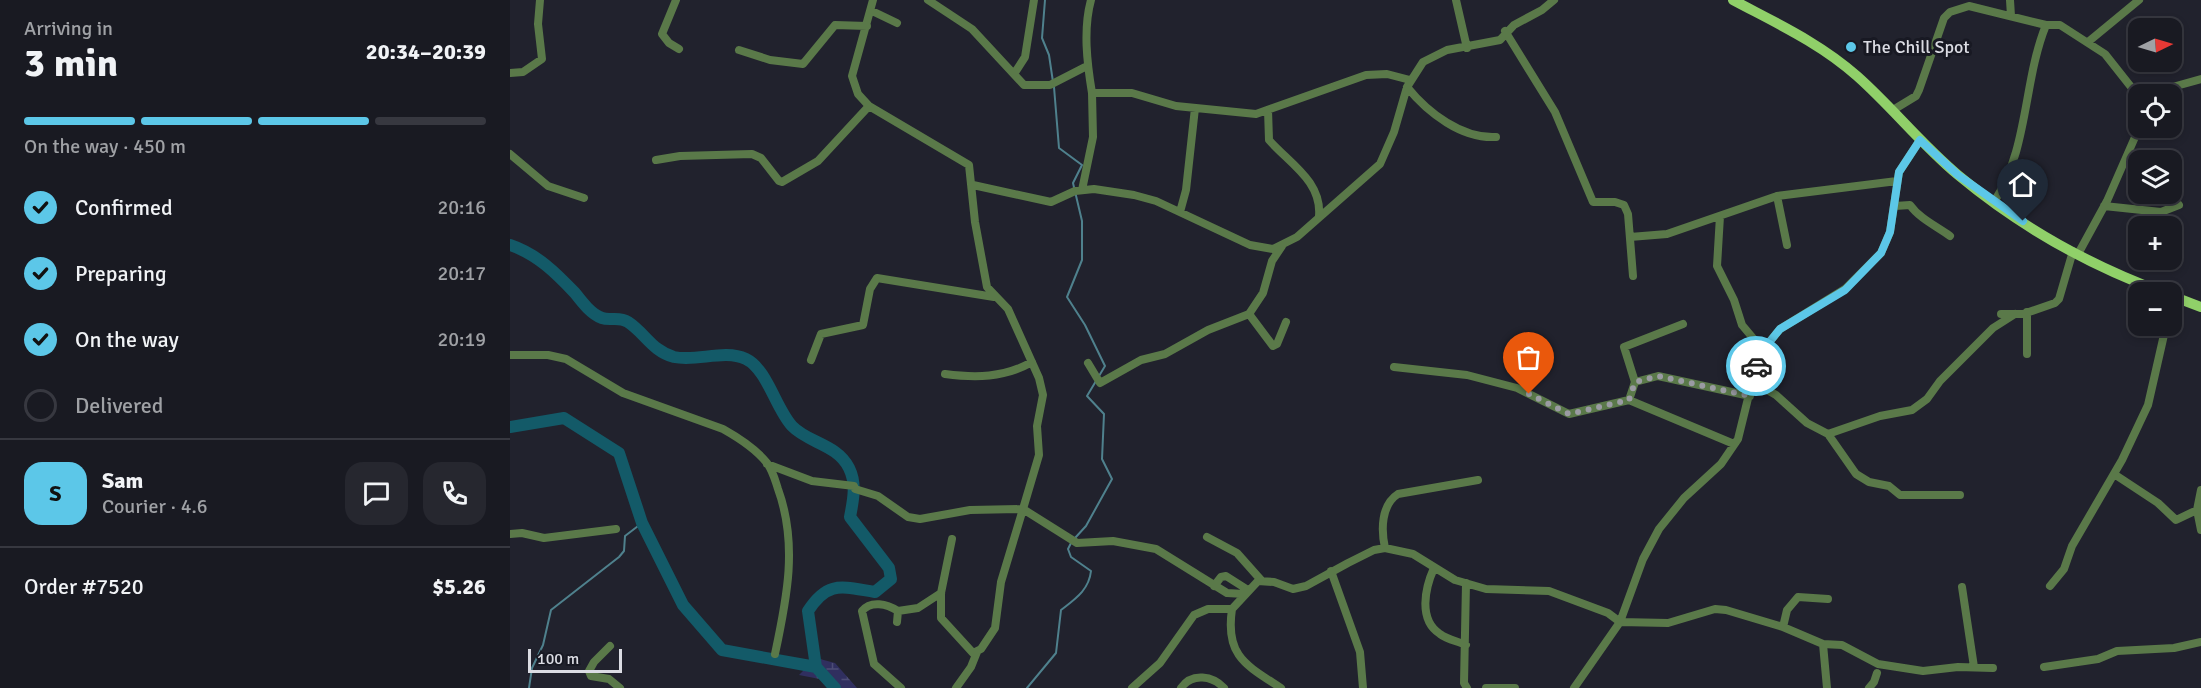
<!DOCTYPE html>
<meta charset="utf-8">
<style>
:root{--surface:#191a22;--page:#26272f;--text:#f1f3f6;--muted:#9fa1a5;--line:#373840;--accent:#5cc7e8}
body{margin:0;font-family:Signika,sans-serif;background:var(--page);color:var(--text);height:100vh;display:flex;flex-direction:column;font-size:22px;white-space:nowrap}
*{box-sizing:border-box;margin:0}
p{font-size:20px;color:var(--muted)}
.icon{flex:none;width:33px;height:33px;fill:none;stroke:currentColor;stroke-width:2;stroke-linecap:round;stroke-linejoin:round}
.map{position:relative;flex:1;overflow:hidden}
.side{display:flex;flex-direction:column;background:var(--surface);width:510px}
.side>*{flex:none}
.needle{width:39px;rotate:85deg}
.tools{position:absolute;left:1618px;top:18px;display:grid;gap:12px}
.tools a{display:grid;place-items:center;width:54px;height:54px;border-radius:12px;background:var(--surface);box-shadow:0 3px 9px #0003,0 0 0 2px var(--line);font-size:30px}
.scale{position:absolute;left:18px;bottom:15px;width:94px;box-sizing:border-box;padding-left:6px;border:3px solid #dbdce3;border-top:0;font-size:16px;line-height:21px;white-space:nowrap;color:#dbdce3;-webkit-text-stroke:4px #181923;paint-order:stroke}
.pin{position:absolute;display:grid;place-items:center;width:51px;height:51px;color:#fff;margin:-62px -26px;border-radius:50% 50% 50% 0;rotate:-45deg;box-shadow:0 0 6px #0007}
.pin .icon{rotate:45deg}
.courier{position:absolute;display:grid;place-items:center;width:60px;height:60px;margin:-30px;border:4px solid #5cc7e8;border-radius:50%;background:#fff;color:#222;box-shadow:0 2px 8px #0007}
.headline em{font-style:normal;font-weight:700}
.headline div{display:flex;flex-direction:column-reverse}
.headline{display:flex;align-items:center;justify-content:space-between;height:102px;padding:0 24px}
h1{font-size:39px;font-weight:700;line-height:45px}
.bar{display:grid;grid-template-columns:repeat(4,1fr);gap:9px 6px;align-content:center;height:72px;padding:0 24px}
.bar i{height:8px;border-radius:4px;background:var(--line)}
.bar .current{background:var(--accent)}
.bar p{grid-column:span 4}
.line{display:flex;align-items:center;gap:15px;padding:0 24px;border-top:2px solid var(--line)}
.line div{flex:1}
.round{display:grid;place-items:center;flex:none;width:63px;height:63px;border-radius:18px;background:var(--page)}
ol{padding:0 24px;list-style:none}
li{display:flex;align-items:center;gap:18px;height:66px}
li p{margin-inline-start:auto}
li .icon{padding:6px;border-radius:50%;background:var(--accent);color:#111;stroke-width:4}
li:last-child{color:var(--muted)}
li i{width:33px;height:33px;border:3px solid var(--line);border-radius:50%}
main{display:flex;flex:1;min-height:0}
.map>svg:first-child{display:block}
.wetland{fill:url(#wetland-marsh)}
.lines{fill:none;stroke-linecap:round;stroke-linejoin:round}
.stream{stroke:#4f818d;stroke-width:2}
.river{stroke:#135a68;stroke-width:12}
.minor{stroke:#5a7949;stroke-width:8}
.major{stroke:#90d069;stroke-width:10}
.done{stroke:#9a9ba3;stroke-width:6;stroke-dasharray:0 10.8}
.route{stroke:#5cc7e8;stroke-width:8}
.poi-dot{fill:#5cc7e8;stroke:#181923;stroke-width:2}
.labels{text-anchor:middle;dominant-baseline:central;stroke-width:6;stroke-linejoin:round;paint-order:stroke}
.poi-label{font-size:18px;fill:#dbdce3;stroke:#181923;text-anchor:start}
</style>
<main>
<section class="side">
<div class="headline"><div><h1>3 min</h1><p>Arriving in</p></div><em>20:34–20:39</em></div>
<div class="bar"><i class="current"></i><i class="current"></i><i class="current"></i><i></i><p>On the way · 450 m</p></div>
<ol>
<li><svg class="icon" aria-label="check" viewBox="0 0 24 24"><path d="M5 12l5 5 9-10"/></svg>Confirmed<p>20:16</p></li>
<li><svg class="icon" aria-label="check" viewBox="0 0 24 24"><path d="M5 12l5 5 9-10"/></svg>Preparing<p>20:17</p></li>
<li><svg class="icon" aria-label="check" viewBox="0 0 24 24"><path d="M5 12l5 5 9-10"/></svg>On the way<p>20:19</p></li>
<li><i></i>Delivered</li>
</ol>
<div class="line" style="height:108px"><b class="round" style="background:var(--accent);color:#111">S</b><div><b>Sam</b><p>Courier · 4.6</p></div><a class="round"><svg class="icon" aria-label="chat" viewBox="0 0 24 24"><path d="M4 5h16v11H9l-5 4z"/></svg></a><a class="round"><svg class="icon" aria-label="phone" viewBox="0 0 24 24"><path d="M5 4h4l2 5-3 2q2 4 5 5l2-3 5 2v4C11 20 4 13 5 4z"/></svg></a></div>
<div class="line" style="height:78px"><div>Order #7520</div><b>$5.26</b></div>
</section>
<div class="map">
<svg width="1691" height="688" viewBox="0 0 1691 688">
<defs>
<pattern id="wetland-marsh" width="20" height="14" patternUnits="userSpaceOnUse" patternTransform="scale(1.5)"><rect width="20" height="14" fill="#302f5f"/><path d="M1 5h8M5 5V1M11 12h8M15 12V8" fill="none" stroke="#4d4d76"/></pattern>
</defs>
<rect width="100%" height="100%" fill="#21222d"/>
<path class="wetland" d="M 306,658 L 325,663 L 347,688 L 322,688 L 315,680 L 289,675 Z"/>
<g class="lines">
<path class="stream" d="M 535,0 L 532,38 L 539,55 L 543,82
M 544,87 L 549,148 L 572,165 L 563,183 L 572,221 L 572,260 L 557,297 L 575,325 L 595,366 L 589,376
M 565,538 L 576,526 L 602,479 L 592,459 L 594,414 L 577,396 L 586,381
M 19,688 L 22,668 L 33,645 L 41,610 L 109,557 L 114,551 L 115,536 L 132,523
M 517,688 L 546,653 L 551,610 C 565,599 579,590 581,571 L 561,557 L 558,549 L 561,543"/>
<path class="river" d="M 0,245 C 27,254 46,273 65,293 C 72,302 81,314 92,318 C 100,321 109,316 118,322 C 135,333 142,351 164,357 C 187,362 214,349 236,359 C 257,369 266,409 282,426 C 298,443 327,444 339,468 C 347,484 343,501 340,517 L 379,568 L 381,579 L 365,592 C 332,587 318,580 298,611 L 306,667
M 0,427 L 54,418 L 109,453 L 132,523 L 173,605 L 212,650 L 306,667 L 325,688"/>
<path class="minor" d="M 166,0 L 152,34 L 159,43 L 169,49
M 418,0 L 462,29 L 514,85 L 540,85 L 577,66
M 581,0 C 573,29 577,63 582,93 L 622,93 L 666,106 L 746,114 L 856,75 L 877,74 L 900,80
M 946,0 L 957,48
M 1500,0 L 1501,16
M 362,11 L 387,23
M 995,31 L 1045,112 L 1083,202 L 1105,202 L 1114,205 L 1118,214 L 1123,276
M 1578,42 L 1629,0
M 229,50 L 260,60 L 293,64 L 325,25 L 357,26
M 0,73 L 13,72 L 32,59 L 28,24 L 30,0
M 504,74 L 515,57 L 524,0
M 897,87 C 918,113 952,139 986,137
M 1648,94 L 1659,88 L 1691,79
M 758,110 L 759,140 C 779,163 812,181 809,216
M 1383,110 L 1406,96 L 1409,90 L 1434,18 L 1440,12 L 1459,6 L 1536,25 L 1550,25 L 1595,54 L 1629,97
M 0,154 L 38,186 L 74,198
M 146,160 L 170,156 L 242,154 L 251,158 L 269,181 L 272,182 L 308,161 L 359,106
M 463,185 L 541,202 L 565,191 L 584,189 L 624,195 L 646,201 L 740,245 L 763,249 L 787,237 L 870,164 L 884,132 L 897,87 L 913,62 L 937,50 L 990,40 L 1004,25 L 1032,10 L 1044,0
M 572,190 L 583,137 L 582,93
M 1267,196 L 1277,245
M 1484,202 C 1519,148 1513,82 1536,25
M 1385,206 L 1400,205 C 1409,218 1426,226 1440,236
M 1594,206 L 1651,212 L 1669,205
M 670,212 L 676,190 L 685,108
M 1210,216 L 1207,266 L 1224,300 L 1232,325 L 1253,350
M 1120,237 L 1157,234 L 1267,196 L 1387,181
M 1568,254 L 1597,201 L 1629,128
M 739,314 L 763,346 L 767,344 L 776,322
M 1491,314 L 1513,314 L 1545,303 L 1549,299 L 1563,251
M 1662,316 L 1669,299
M 1517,354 L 1517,312
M 0,355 L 38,355 L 56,359 L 113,393 L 213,429 C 229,438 246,449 257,463 C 263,471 265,480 268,489 C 288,544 277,598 265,654
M 301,360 L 311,334 L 353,325 L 360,289 L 367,278 L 484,297
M 578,363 L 590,383 L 631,360 L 655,354 L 698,330 L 739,314 L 753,293 L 762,261 L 772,246
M 884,367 L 957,375 L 1007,388 L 1059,414 L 1119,400 L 1224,444
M 435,374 C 465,378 494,378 522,362
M 1242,381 L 1266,395 L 1297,423 L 1318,434 L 1346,474 L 1359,482 L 1379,486 L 1390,495 L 1450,495
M 1125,382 L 1114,347 L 1173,324
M 1119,400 L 1125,382 L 1148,376 L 1240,396
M 1318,434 L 1370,416 L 1402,410 L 1417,399 L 1430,381 L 1483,328 L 1505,314
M 257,464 L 302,481 L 344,486 L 345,489 L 368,496 L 398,517 L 410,519 L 460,510 L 513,509 L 529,455 L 527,426 L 533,395 L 529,378 L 498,309 L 477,287 L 465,222 L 459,165 L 359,106 L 348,94 L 342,76 L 363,0
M 1604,474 L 1648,503 L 1666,520 L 1687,510
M 1691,490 L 1687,510 L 1691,530
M 0,534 L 12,533 L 34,538 L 106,529
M 697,537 L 727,553 L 751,580
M 442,539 L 431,593 L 431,618 L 463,653 L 471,649 L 485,628 L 491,582 L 513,509 L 567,543 L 603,541 L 646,549 L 717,593 L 734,594
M 875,548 C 871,530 871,505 888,494 L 968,480
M 924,568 C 915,588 908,620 930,634 C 938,640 948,641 956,645
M 821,571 L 850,652 L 853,688
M 956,583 L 954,683 L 957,688
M 704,586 L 711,577 L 716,576 L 738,590
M 1540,586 L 1554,569 L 1562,546 L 1612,460 L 1638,405 L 1656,326
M 1452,587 L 1464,667
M 722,609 C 715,656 736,665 771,688
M 388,611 C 377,604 361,600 352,611 L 364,664 L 391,688
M 387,622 L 388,611 L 408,608 L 431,593
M 1273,627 L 1277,610 L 1288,597 L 1318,599
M 1313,644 L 1317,688
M 100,646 L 84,662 L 79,671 L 81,676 L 99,679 L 110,688
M 1534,667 L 1588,659 L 1607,651 L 1664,648 L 1691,642
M 446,688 L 461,667 L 467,652
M 622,688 L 650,663 L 684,615 L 698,609 L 722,609 L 748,581 L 764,582 L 783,589 L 796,586 L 838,563 L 864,550 L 875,548 L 903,554 L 945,580 L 976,589 L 1039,591 L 1098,613 L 1110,622 L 1158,623 L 1205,609 L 1216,610 L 1273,627 L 1313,644 L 1332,645 L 1368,664 L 1413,671 L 1448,667 L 1483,668
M 671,688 C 682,672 703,676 714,688
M 976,688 L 1005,688
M 1064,688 L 1110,622 L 1133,559 L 1149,529 L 1174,498 L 1211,464 L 1228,439 L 1245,370 L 1253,350 L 1270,329 L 1335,289 L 1371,253 L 1380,232 L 1389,172 L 1410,140
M 1359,688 L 1364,682 L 1367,673"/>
<path class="major" d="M 1223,0 C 1266,23 1310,43 1347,76 C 1382,107 1411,144 1448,175 C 1508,225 1579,265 1652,292
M 1662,296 L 1691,307"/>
</g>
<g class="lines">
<path class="done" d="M 1019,394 L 1059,414 L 1119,400 L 1125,382 L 1148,376 L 1240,396 L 1246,366"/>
<path class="route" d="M 1246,366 L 1253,350 L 1270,329 L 1335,290 L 1371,253 L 1380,232 L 1389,172 L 1410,140 L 1448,175 L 1513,221"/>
</g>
<circle class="poi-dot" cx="1341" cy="47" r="6"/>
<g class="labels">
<g class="poi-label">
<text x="1353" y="47">The Chill Spot</text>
</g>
</g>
</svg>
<div class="tools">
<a><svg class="needle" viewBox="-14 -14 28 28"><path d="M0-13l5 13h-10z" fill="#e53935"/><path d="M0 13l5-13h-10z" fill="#9fa1a5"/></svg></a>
<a><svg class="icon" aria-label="locate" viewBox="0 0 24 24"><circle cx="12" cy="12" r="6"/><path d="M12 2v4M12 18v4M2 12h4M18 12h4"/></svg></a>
<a><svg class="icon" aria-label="layers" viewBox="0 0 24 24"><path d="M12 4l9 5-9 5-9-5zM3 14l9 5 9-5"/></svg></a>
<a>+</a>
<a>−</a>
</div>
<div class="scale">100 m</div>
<div class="pin" style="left:1019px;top:394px;background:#ea580c"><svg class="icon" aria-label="bag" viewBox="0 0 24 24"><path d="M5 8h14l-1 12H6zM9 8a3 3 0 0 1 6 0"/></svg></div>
<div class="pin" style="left:1513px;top:221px;background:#1f2937"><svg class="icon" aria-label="home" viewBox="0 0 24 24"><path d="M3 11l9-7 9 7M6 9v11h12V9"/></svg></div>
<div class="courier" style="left:1246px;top:366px"><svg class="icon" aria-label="car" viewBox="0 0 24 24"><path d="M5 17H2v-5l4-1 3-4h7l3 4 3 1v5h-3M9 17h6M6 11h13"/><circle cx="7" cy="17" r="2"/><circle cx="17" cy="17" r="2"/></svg></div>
</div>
</main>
